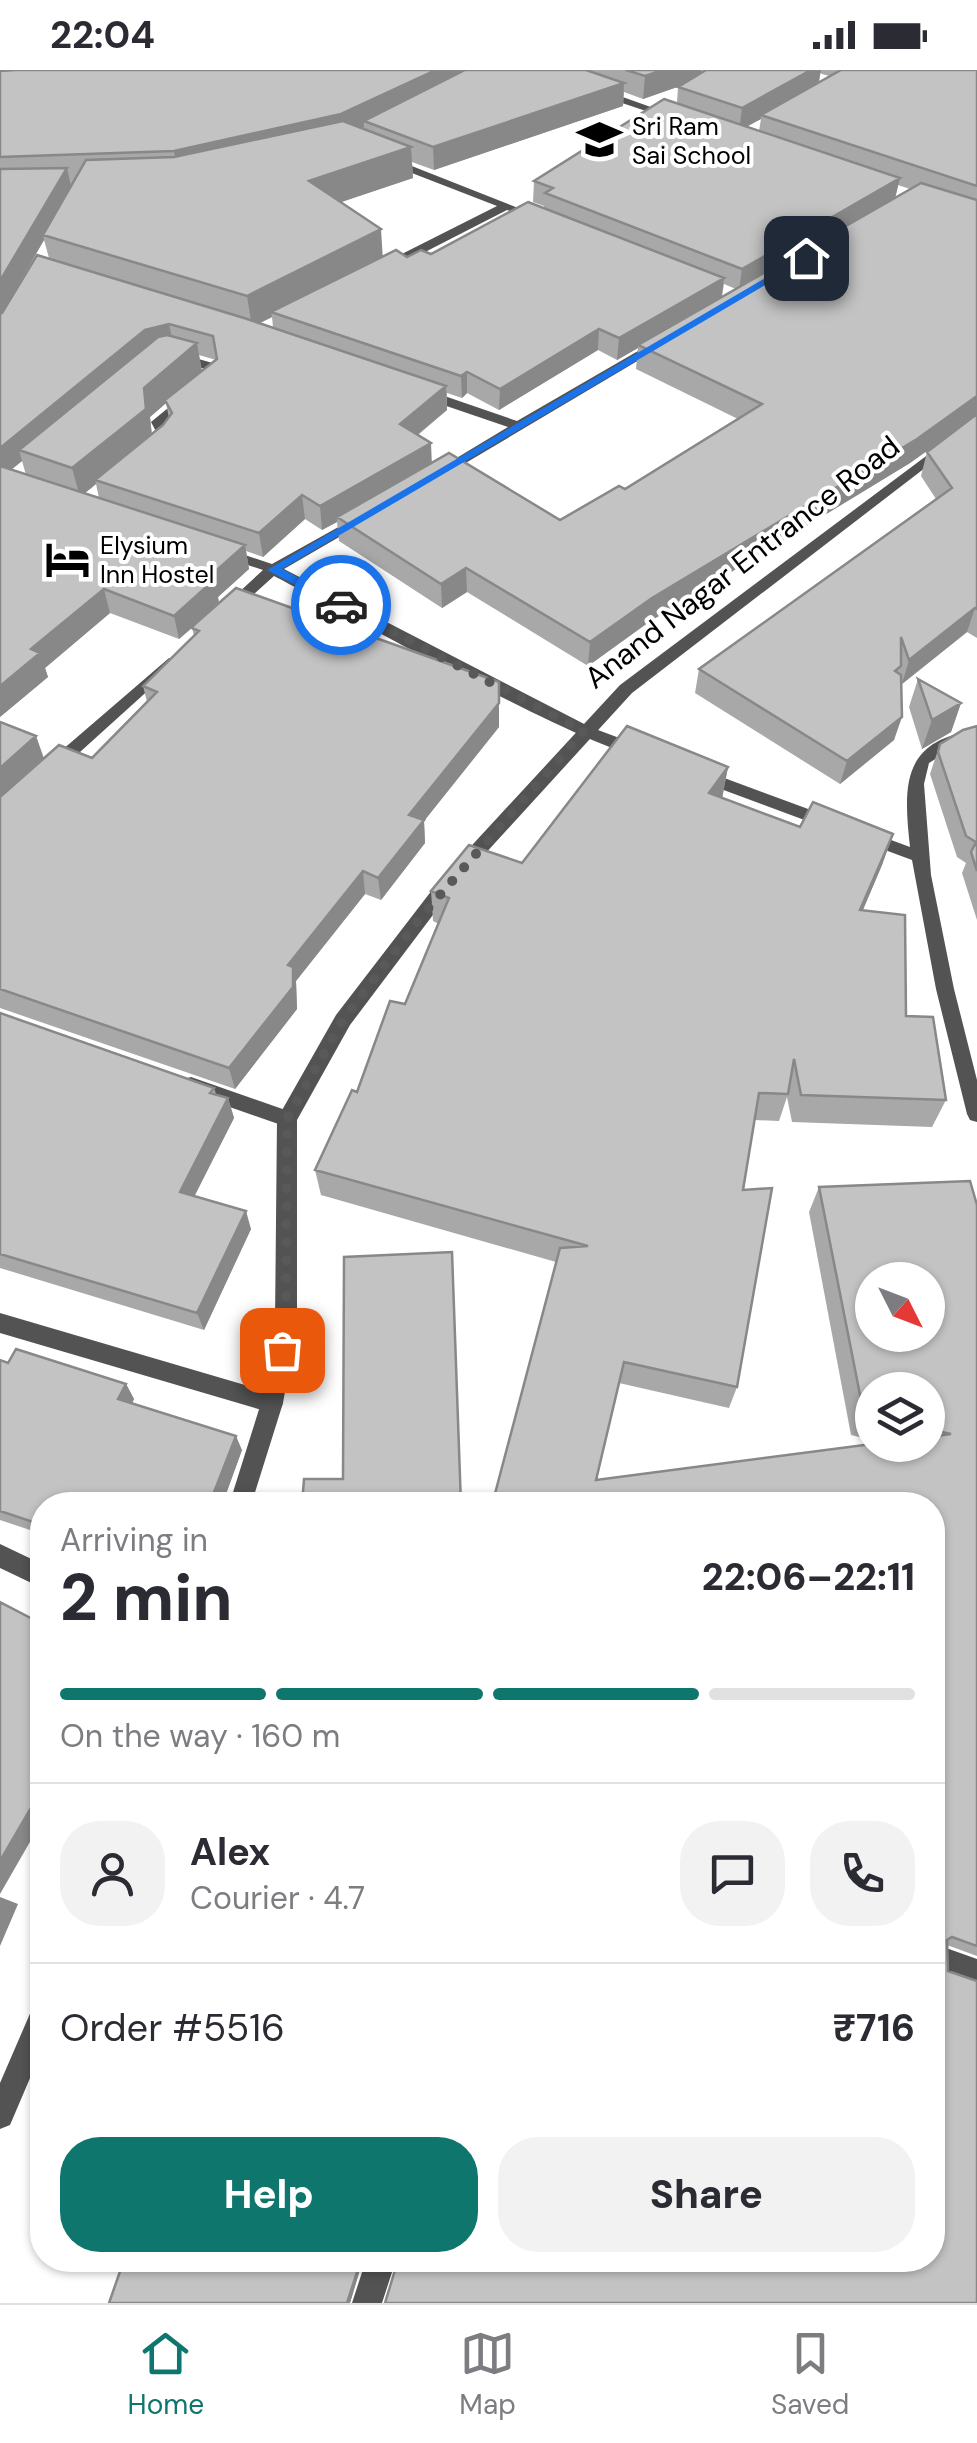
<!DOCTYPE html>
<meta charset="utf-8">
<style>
:root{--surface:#fff;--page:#f2f2f3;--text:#2b2b33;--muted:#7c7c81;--line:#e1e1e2;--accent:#0f766e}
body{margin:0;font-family:"DM Sans",sans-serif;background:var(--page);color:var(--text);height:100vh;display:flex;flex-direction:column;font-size:38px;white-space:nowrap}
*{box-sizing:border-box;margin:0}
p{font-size:32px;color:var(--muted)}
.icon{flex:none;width:55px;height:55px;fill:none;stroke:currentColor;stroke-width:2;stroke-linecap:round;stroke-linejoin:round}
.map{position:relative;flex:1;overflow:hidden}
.panel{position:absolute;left:30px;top:1422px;width:915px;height:780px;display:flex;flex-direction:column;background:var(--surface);border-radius:40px;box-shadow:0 2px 8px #0004}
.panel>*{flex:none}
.needle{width:65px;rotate:132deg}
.controls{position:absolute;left:855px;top:1192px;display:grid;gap:20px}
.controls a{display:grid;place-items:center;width:90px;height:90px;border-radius:50%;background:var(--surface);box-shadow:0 2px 8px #0004;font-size:50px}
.pin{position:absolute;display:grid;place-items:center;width:85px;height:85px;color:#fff;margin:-42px;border-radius:20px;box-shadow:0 5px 15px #0006}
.courier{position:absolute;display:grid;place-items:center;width:100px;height:100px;margin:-50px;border:8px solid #1a73e8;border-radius:50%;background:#fff;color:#222;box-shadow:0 2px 12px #0007}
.summary em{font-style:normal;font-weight:800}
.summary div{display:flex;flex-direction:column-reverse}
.summary{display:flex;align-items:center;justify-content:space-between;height:170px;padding:0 30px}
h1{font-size:65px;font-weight:800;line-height:75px}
.bar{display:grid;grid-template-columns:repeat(4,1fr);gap:15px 10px;align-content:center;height:120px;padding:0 30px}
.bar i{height:12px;border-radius:8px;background:var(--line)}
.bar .active{background:var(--accent)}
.bar p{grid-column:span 4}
.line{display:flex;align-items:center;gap:25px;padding:0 30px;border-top:2px solid var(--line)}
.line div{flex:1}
.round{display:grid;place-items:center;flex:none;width:105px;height:105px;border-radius:40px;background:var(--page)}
.button{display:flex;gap:20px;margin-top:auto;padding:20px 30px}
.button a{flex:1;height:115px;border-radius:40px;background:var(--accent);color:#fff;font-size:40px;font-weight:800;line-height:115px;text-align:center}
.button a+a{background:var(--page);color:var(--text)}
.status{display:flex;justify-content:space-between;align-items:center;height:70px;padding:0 50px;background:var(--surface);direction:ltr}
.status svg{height:28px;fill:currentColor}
.dock{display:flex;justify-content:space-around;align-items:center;height:140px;border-top:2px solid var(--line);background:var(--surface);font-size:28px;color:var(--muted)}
.dock a{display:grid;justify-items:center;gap:5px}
.dock .active{color:var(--accent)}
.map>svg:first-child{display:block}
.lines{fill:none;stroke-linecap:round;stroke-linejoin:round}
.service{fill:#535353;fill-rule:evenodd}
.minor{fill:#535353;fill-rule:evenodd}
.tertiary{fill:#535353;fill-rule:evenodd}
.wall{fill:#a8a8a8;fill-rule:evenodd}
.shaded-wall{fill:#888}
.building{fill:#c3c3c3;stroke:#888;stroke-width:2.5;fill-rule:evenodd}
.route{fill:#1a73e8}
.done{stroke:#595959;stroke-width:10;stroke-dasharray:0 18}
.labels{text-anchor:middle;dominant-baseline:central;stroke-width:8;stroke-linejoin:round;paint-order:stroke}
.far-poi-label{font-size:25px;fill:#000;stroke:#fff;text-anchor:start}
.street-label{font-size:30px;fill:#000;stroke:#fff}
</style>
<div class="status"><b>22:04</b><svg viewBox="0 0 49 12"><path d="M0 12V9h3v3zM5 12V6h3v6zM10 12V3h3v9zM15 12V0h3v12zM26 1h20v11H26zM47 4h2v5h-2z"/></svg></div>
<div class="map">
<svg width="977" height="2233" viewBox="0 0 977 2233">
<rect width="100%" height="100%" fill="#fff"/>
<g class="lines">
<path class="service" d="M 932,1873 L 977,1889 L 977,1915 L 932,1900 Z
M 366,2190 L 396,2190 L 382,2233 L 352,2233 Z"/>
<path class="minor" d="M 595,20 L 603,20 L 676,46 L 667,48 L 595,24 Z
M 386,89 L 394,89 L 546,149 L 540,152 L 507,140 L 388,201 L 380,201 L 380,195 L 497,136 L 386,93 Z
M 657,270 L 663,274 L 661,277 L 442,407 L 430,404 L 508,357 L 417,326 L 417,320 L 427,320 L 517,351 Z
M 174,282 L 216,294 L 220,307 L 165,353 L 173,367 L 155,383 L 148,379 L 159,367 L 151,352 L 207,306 L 205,299 L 170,289 L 168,286 Z
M 360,445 L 367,449 L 365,452 L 284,499 L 590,657 L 646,678 L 646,686 C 608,692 328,534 274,506 L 233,543 L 223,543 L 223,537 L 263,500 L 220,486 L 220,480 L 230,480 L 272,494 Z
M 169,588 L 174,589 L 174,597 L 59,701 L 47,701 L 47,693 Z
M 977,660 L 977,672 L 953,678 L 929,693 L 924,714 L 931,805 L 954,919 L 977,1010 L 977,1052 L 970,1050 L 967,1044 L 936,919 L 912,790 L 858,770 L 856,766 L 864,760 L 910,777 C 903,714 902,670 977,660 Z
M 700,699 L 838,750 L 840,754 L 832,760 L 826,758 L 694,709 L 694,701 Z
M 191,1007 L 294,1043 L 297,1049 L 294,1055 L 287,1057 L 184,1021 L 181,1015 L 184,1009 Z
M 0,1243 L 272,1323 L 280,1326 L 283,1333 L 280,1340 L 272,1343 L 0,1263 Z
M 0,1474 L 42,1494 L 42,1518 L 0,1498 Z"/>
<path class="tertiary" d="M 977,348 L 977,358 L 632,623 L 451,821 L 350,955 L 297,1050 L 297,1253 L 283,1333 L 251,1435 L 229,1435 L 261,1333 L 275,1253 L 277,1049 L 336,945 L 439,811 L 620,615 Z
M 42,1935 L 42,1980 L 10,2055 L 0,2059 L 0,2013 L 32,1939 Z"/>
</g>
<path class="wall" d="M 0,0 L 977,0 L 977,568 L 967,562 L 902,614 L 894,670 L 840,714 L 695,623 L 699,599 L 936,429 L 921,406 L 927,382 L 970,350 L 910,393 L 649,552 L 588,596 L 467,522 L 442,538 L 339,471 L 337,452 L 322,460 L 305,449 L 263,487 L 246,481 L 249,499 L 218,527 L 219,533 L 499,657 L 424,751 L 425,773 L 381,830 L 365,824 L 296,911 L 297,939 L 235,1019 L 0,938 L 0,652 L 36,666 L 44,688 L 92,688 L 147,632 L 143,616 L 194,566 L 192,558 L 179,569 L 110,543 L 45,598 L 48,607 L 0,647 ZM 820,3 L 822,4 L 829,6 L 819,12 ZM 680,16 L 678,17 L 677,33 L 534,111 L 533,132 L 544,136 L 544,139 L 431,184 L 407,187 L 383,186 L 340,132 L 413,108 L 412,92 L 434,100 L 623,36 L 624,22 L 643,29 ZM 761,49 L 759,61 L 746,57 L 756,51 ZM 898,115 L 910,119 L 895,127 ZM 44,170 L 49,188 L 2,243 ZM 724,214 L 736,219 L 722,227 ZM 272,247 L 273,257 L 260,253 ZM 638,278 L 636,299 L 738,349 L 625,419 L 560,450 L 432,393 L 418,365 L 447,340 L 447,323 L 462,328 L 467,323 L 499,340 L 598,280 L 617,290 ZM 199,285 L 216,290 L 202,301 ZM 166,333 L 169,348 L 163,355 L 152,364 L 150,347 ZM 22,391 L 26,405 L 11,400 ZM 96,414 L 99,428 L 84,424 Z
M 918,609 L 961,633 L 951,662 L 922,679 L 909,637 Z
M 627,656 L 728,697 L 722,728 L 800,757 L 813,732 L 893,764 L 882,795 L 863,840 L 905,845 L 906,946 L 933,947 L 946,1030 L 932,1057 L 792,1052 L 787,1027 L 779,1051 L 755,1050 L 743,1120 L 772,1118 L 737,1317 L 729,1338 L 619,1313 L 597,1410 L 872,1374 L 928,1375 L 928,1320 L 872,1320 L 872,1370 L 851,1365 L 809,1142 L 819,1117 L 970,1111 L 977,1135 L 977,1886 L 947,1875 L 948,1901 L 977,1911 L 977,2233 L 385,2233 L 395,2200 L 360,2199 L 350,2233 L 109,2233 L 124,2190 L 932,2190 L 932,1435 L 492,1435 L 556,1192 L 321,1125 L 315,1100 L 352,1020 L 357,1022 L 390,931 L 405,934 L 439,854 L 433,851 L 431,821 L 469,775 L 522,793 ZM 872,1210 L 928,1210 L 928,1265 L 872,1265 Z
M 977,656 L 977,850 L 962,803 L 966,793 L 957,787 L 930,704 L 940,674 Z
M 0,943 L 214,1018 L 216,1024 L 228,1028 L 234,1048 L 194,1126 L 251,1159 L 204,1260 L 0,1198 Z
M 0,1290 L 126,1314 L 134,1329 L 132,1333 L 242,1380 L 222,1435 L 42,1435 L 42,1464 L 0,1450 Z"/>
<path class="shaded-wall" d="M 436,0 L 484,0 L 364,51 L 364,57 L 343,67 L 178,104 L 174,81 Z
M 663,0 L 701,0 L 700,9 L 643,29 L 645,6 Z
M 811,0 L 821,0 L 818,17 L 761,45 L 761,49 L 739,61 L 742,38 Z
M 624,13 L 623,36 L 434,100 L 433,77 Z
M 411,77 L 413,108 L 312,142 L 309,111 Z
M 67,98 L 72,121 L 43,165 L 44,170 L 0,246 L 0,211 Z
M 900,108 L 895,129 L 739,220 L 742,199 Z
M 381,159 L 383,191 L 271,242 L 272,247 L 252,257 L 247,226 Z
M 724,208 L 721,230 L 638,275 L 638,278 L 617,290 L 619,268 Z
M 169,254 L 174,278 L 19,380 L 22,391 L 7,403 L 0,404 L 0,378 L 145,260 Z
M 599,259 L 598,280 L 499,340 L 500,319 Z
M 197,273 L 202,302 L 150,347 L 152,368 L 95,410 L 96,414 L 80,427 L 72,398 L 144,318 Z
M 467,302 L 467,323 L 462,328 L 461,306 Z
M 446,316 L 447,340 L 401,378 L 400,354 Z
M 977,326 L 977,345 L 910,393 L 649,552 L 588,596 L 590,572 L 652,528 Z
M 431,373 L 432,397 L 337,447 L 337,452 L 322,460 L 320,436 Z
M 302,425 L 305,449 L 263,487 L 259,463 Z
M 245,475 L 249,499 L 218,527 L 219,534 L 179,569 L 174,546 L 208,508 Z
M 466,498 L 467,522 L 442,538 L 441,514 Z
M 104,519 L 110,543 L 45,598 L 48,607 L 0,647 L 0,616 L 31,579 Z
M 975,538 L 967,562 L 902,614 L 909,590 Z
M 499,633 L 499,657 L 424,751 L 425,773 L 381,830 L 378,808 L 409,745 Z
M 961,633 L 951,662 L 922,679 L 932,650 Z
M 902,647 L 894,670 L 840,714 L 847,691 Z
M 36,666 L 44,690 L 0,729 L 0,698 Z
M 728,697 L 722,729 L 709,723 Z
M 893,764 L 882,795 L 850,870 L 860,840 Z
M 363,801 L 365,824 L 296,911 L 297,939 L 235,1019 L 229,998 L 288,895 Z
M 228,1028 L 234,1048 L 187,1141 L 180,1122 Z
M 246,1141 L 251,1159 L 204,1260 L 197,1243 Z
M 126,1314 L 134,1329 L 127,1344 L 118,1329 Z
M 236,1366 L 242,1380 L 222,1435 L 209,1435 Z
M 42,1719 L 42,1751 L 0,1824 L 0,1791 Z
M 0,1827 L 18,1834 L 0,1876 Z
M 363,2190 L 350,2233 L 347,2233 L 358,2199 Z"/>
<path class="building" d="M 15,0 L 436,0 L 341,44 L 174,81 L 0,87 L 0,1 Z
M 465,0 L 586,0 L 624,13 L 433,77 L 364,51 Z
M 626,0 L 663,0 L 645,6 Z
M 706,0 L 811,0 L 742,38 L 678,17 Z
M 841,0 L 977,0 L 977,116 L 761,45 Z
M 664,29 L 900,108 L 742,199 L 545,123 L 553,118 L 534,111 Z
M 343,51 L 411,77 L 309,111 L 381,159 L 247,226 L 43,165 L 86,90 L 174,87 Z
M 67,98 L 0,211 L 0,99 Z
M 921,113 L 977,130 L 977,326 L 917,369 L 652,528 L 590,572 L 466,498 L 441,514 L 337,447 L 449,383 L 560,450 L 619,416 L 625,419 L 762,334 L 638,275 Z
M 528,132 L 724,208 L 619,268 L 599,259 L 500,319 L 467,302 L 461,306 L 271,242 L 396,180 L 407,187 L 421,180 L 431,184 Z
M 37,185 L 244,248 L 446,316 L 400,354 L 431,373 L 320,436 L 302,425 L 259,463 L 95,410 L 163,355 L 172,343 L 165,330 L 217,289 L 213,266 L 169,254 L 145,260 L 0,378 L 0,244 L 2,243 Z
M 167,265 L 197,273 L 144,318 L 146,339 L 72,398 L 19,380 L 158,267 Z
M 977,344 L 977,539 L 975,538 L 909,590 L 901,567 L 901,596 L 895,601 L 901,605 L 902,647 L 847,691 L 699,599 L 952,418 L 927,382 Z
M 0,396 L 245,475 L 208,508 L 214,510 L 174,546 L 104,519 L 31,579 L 40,583 L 0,616 Z
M 236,518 L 499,612 L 499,633 L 409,745 L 424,750 L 378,808 L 363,801 L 288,895 L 293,897 L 293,917 L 229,998 L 0,919 L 0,727 L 59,675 L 92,688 L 157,622 L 143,616 L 199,561 L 192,558 L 195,554 Z
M 918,609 L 961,633 L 932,650 Z
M 0,652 L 36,666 L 0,698 Z
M 627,656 L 728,697 L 709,723 L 800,757 L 813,732 L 893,764 L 860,840 L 905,845 L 906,946 L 933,947 L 946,1030 L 801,1025 L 794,989 L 788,1024 L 759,1023 L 743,1120 L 772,1118 L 737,1317 L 624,1292 L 596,1410 L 872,1374 L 928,1375 L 928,1367 L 951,1364 L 928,1359 L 928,1320 L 872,1320 L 872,1347 L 864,1345 L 819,1117 L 970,1111 L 977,1135 L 977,1876 L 952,1867 L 947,1870 L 948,1901 L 977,1911 L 977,2233 L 385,2233 L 395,2200 L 358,2199 L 347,2233 L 109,2233 L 124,2190 L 932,2190 L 932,1435 L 492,1435 L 560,1178 L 588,1176 L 315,1100 L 352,1020 L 357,1022 L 390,931 L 405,934 L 449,828 L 431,821 L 469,775 L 522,793 ZM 872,1210 L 928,1210 L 928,1265 L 872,1265 Z
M 977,656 L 977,801 L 971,782 L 976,772 L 966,766 L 938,682 L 940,674 L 963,660 Z
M 0,943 L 214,1018 L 210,1023 L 228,1028 L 180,1122 L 246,1141 L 197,1243 L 0,1184 Z
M 452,1182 L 461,1435 L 302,1435 L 304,1409 L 343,1409 L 344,1187 Z
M 16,1279 L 126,1314 L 118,1329 L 236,1366 L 209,1435 L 42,1435 L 42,1455 L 0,1441 L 0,1290 L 8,1293 Z
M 0,1532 L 42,1554 L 42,1719 L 0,1791 Z"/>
<path class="route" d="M 803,186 L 811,188 L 282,499 L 345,532 L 345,537 L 337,537 L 267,500 Z"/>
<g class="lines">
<path class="done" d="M 282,1280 L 286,1253 L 287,1049 L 343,950 L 424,843 L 584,661 L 341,535"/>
</g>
<defs>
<symbol id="university-bare" viewBox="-9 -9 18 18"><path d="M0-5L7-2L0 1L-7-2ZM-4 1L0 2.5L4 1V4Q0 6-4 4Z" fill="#000" stroke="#fff" stroke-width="2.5" paint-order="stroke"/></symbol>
<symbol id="hotel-bare" viewBox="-9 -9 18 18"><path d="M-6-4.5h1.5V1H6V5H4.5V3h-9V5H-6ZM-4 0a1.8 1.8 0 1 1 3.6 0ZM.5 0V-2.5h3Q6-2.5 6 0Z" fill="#000" stroke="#fff" stroke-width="2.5" paint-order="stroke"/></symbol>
</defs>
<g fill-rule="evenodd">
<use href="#university-bare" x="568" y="38" width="63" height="63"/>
<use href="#hotel-bare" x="36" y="458" width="63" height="63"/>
</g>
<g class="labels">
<g class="far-poi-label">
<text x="632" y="56">Sri Ram<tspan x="632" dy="29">Sai School</tspan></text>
<text x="100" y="475">Elysium<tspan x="100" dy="29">Inn Hostel</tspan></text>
</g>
<g class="street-label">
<text transform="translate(742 492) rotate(-38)">Anand Nagar Entrance Road</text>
</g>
</g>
</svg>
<div class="controls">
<a><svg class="needle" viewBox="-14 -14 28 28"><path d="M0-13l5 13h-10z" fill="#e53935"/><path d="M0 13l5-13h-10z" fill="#7c7c81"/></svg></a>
<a><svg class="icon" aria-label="layers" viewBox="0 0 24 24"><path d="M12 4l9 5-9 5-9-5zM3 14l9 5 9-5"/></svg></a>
</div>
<div class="pin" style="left:282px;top:1280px;background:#ea580c"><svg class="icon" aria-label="bag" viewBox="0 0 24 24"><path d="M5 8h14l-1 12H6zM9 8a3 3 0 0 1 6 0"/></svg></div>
<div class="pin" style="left:806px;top:188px;background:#1f2937"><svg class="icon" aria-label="home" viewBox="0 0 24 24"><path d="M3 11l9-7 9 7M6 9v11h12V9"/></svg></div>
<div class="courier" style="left:341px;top:535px"><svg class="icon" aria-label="car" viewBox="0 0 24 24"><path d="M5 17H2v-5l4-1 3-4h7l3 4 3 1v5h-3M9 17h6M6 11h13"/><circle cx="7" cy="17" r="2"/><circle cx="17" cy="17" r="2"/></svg></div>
<section class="panel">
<div class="summary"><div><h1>2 min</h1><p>Arriving in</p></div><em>22:06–22:11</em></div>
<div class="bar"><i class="active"></i><i class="active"></i><i class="active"></i><i></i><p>On the way · 160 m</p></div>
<div class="line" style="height:180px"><a class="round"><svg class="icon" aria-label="person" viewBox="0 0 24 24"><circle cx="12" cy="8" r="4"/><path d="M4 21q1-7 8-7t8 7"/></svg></a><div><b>Alex</b><p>Courier · 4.7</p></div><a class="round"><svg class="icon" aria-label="chat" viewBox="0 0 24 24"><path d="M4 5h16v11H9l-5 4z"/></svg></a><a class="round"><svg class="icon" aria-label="phone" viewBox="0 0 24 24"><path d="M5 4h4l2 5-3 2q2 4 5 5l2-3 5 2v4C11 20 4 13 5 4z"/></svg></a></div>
<div class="line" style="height:130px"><div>Order #5516</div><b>₹716</b></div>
<div class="button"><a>Help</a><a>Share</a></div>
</section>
</div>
<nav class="dock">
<a class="active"><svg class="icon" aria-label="home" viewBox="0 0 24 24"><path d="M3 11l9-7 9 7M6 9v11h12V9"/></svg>Home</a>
<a><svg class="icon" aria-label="map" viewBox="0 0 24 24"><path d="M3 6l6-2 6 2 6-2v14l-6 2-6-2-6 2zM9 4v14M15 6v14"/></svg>Map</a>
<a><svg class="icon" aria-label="saved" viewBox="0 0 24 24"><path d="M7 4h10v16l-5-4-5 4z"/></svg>Saved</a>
</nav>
